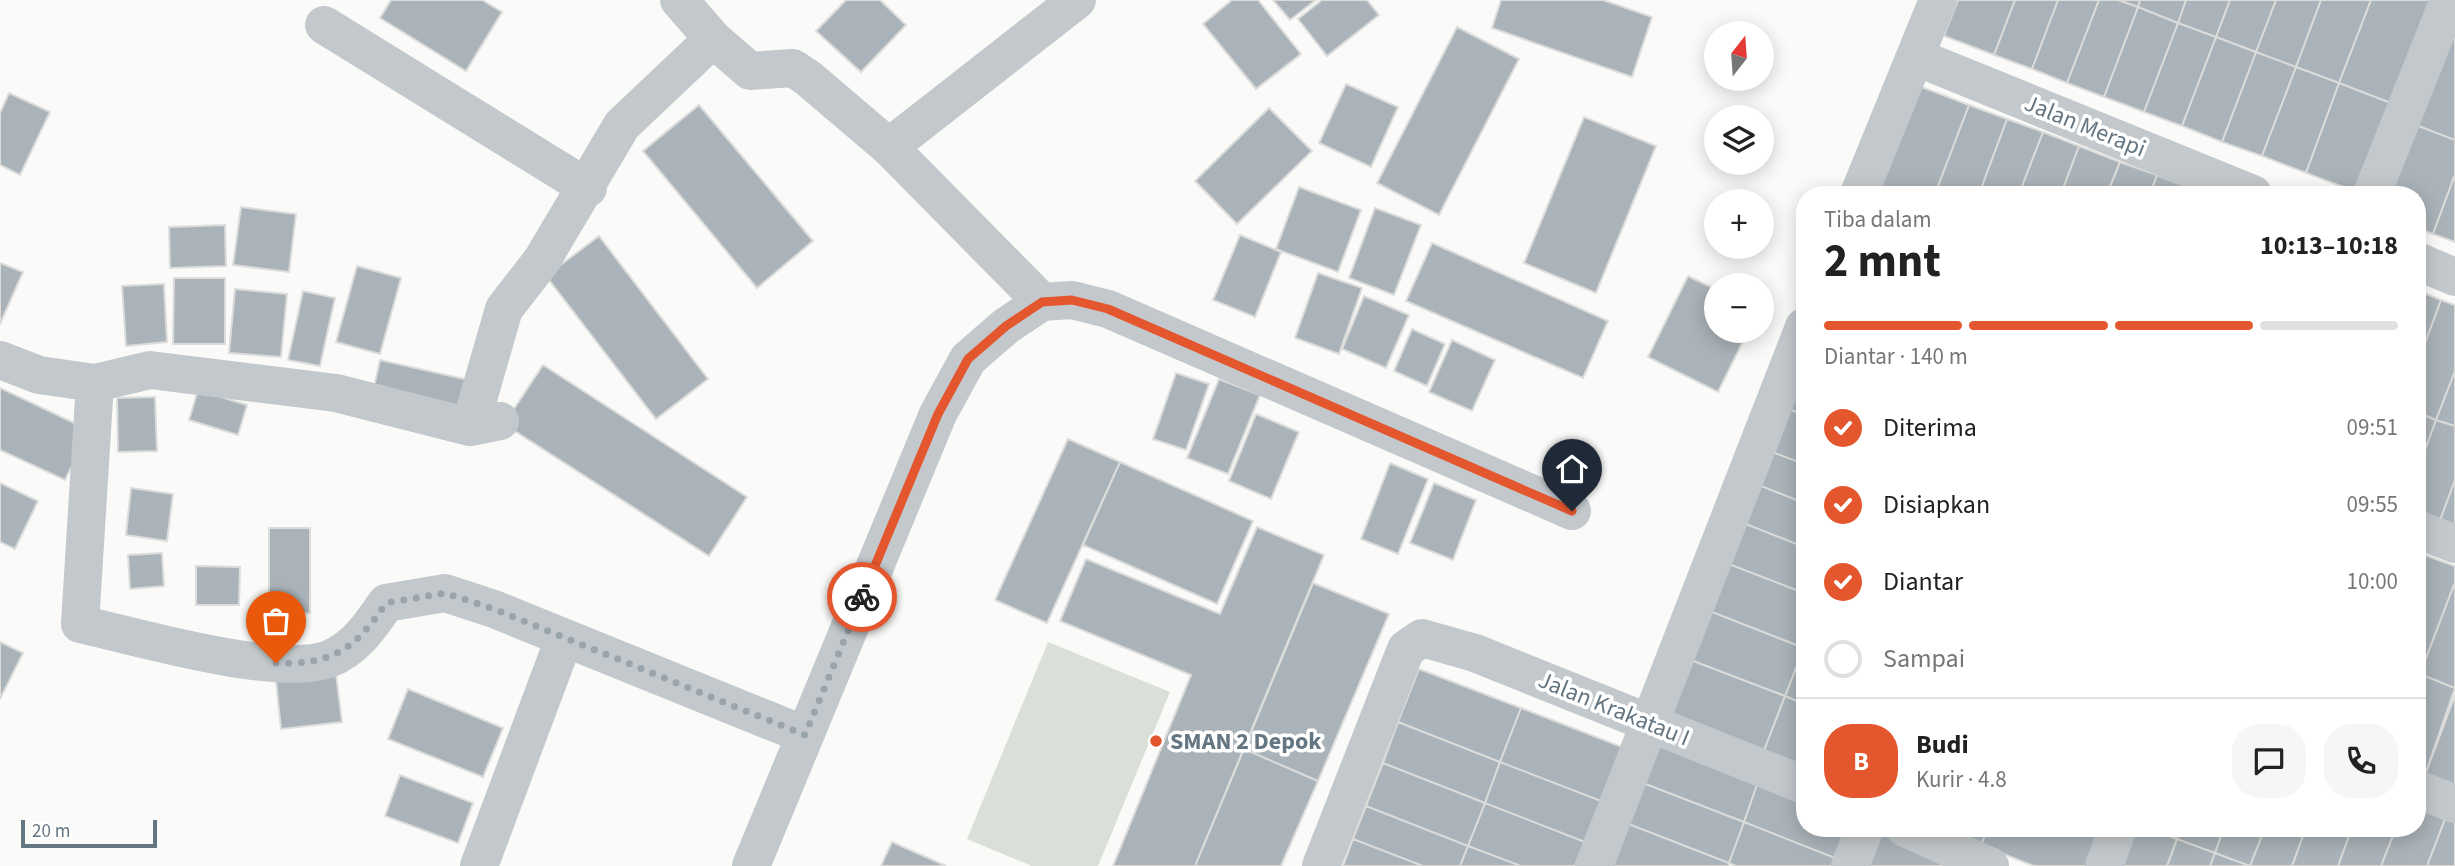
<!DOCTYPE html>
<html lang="id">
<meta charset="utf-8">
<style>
:root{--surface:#fff;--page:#f6f6f6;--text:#222;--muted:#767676;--line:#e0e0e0;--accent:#e4572e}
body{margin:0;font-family:"Source Sans 3",sans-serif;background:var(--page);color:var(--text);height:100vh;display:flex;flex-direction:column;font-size:26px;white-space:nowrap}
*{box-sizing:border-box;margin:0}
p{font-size:23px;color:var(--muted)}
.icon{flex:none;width:38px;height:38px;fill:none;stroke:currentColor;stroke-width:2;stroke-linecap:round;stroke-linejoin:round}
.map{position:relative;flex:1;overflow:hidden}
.sheet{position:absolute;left:1796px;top:186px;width:630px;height:651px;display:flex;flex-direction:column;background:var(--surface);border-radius:28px;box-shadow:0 4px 18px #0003}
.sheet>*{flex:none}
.needle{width:46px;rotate:17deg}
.controls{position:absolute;left:1704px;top:21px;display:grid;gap:14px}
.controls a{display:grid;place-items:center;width:70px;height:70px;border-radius:50%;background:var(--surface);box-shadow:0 4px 18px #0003;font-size:35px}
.scale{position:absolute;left:21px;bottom:18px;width:136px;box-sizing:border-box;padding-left:7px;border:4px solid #657683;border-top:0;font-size:19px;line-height:24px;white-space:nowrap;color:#657683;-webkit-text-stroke:5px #fff;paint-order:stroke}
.pin{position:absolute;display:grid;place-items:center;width:60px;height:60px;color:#fff;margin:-72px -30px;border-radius:50% 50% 50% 0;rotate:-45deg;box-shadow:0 0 7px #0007}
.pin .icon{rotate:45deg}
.courier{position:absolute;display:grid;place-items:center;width:70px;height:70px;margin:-35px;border:5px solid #e4572e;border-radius:50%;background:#fff;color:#222;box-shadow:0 2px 9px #0007}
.summary em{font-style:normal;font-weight:700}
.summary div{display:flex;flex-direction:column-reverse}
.summary{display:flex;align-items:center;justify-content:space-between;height:119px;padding:0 28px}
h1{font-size:46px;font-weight:700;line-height:52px}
.bar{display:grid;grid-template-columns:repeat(4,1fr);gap:10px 7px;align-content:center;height:84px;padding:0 28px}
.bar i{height:9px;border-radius:5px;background:var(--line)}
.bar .on{background:var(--accent)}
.bar p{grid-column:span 4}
.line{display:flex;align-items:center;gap:18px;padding:0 28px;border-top:2px solid var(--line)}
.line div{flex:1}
.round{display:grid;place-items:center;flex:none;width:74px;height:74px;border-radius:28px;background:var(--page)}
ol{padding:0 28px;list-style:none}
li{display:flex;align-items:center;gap:21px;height:77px}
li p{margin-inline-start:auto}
li .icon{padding:7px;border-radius:50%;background:var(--accent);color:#fff;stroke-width:4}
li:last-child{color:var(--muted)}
li i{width:38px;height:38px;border:4px solid var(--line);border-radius:50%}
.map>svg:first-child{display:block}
.green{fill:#dadfd7}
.building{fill:#aab3b9;stroke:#dcdcda;stroke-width:2}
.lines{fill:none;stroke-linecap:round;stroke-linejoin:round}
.minor{stroke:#c3c8cc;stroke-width:38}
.done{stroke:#99a4ac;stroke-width:7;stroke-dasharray:0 12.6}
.route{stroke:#e4572e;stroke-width:9}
.poi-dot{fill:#e4572e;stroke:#fff;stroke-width:2.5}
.labels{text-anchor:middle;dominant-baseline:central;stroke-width:7;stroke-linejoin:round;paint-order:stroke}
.street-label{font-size:24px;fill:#657683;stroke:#fff}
.poi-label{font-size:24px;font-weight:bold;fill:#657683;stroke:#fff;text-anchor:start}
</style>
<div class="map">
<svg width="2455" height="866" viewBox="0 0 2455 866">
<rect width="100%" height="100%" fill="#fafaf8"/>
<path class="green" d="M 1048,642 L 1170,692 L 1098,866 L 1032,866 L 967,839 Z"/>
<path class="building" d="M 391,0 L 482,0 L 502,12 L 466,71 L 380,18 Z
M 846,0 L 880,0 L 906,25 L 861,72 L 816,31 Z
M 1232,0 L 1258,0 L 1301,54 L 1256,89 L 1203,24 Z
M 1273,0 L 1316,0 L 1290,20 Z
M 1322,0 L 1367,0 L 1379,15 L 1327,56 L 1298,19 Z
M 1501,0 L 1603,0 L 1652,17 L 1632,77 L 1492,28 Z
M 1958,0 L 2015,0 L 1994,55 L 1944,36 Z
M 2015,0 L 2058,0 L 2032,69 L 1994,55 Z
M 2058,0 L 2099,0 L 2067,83 L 2032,69 Z
M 2099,0 L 2118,0 L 2138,7 L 2104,97 L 2067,83 Z
M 2118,0 L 2140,0 L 2138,7 Z
M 2140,0 L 2186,0 L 2178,23 L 2138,7 Z
M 2186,0 L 2230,0 L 2216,37 L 2178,23 Z
M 2230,0 L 2276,0 L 2256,52 L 2216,37 Z
M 2276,0 L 2321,0 L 2296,67 L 2256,52 Z
M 2321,0 L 2371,0 L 2339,83 L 2296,67 Z
M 2371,0 L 2436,0 L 2396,105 L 2339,83 Z
M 2138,7 L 2178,23 L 2144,112 L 2104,97 Z
M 2455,21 L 2455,140 L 2416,125 Z
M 2178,23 L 2216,37 L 2182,126 L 2144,112 Z
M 1457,27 L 1519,59 L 1439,215 L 1377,183 Z
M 2216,37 L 2256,52 L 2222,142 L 2182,126 Z
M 2256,52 L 2296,67 L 2262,156 L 2222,142 Z
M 2296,67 L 2339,83 L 2306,173 L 2262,156 Z
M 2339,83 L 2396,105 L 2362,194 L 2306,173 Z
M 1346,84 L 1398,107 L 1371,167 L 1319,143 Z
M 1919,86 L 1969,105 L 1935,194 L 1885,194 L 1879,192 Z
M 9,93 L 50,112 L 20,175 L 0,165 L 0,113 Z
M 699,105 L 813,241 L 757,288 L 643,151 Z
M 1969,105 L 2007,119 L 1979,194 L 1935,194 Z
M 1269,108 L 1312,151 L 1237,224 L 1195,181 Z
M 1584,117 L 1656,146 L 1596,293 L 1524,263 Z
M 2007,119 L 2043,132 L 2019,194 L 1979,194 Z
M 2416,125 L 2455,140 L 2455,174 L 2433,234 L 2417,228 L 2417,194 L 2390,194 Z
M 2043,132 L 2079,146 L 2061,194 L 2019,194 Z
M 2079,146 L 2120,162 L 2107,194 L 2061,194 Z
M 2120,162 L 2157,175 L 2150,194 L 2107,194 Z
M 2455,174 L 2455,242 L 2433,234 Z
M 2157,175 L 2198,191 L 2197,194 L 2150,194 Z
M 1299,187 L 1361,210 L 1338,272 L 1276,249 Z
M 241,207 L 296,214 L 289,272 L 233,265 Z
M 1375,208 L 1421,225 L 1394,295 L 1349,278 Z
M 225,225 L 226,266 L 170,268 L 169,227 Z
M 1240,235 L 1281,252 L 1255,317 L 1213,300 Z
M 599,236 L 708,379 L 656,419 L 546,276 Z
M 1432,243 L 1608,321 L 1583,378 L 1406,301 Z
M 0,263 L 23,272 L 0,324 Z
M 357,266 L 401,278 L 380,354 L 336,342 Z
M 1318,273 L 1362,288 L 1339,354 L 1295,338 Z
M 1688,276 L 1717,290 L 1717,331 L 1748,331 L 1718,392 L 1648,357 Z
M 174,278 L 225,278 L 225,344 L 173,344 Z
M 164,284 L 167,342 L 126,346 L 122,286 Z
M 235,289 L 287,294 L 281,357 L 229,353 Z
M 2417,290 L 2441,300 L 2417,365 Z
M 303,291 L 335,298 L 320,366 L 288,360 Z
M 1364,296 L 1409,315 L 1386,368 L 1342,349 Z
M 2441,300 L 2455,305 L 2455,371 L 2436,420 L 2417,412 L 2417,365 Z
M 1412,329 L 1445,344 L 1427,386 L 1394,371 Z
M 1452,340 L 1495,360 L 1472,411 L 1429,392 Z
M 380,360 L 473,381 L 465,417 L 372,396 Z
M 543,365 L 747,497 L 709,556 L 504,424 Z
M 1804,369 L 1804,415 L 1781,406 Z
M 2455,371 L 2455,426 L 2436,420 Z
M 1176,373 L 1209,384 L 1186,450 L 1153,439 Z
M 1219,379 L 1260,395 L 1228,474 L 1187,458 Z
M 0,388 L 89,430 L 65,480 L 0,450 Z
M 198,390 L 247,405 L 238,435 L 189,420 Z
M 155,397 L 157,451 L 118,452 L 117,398 Z
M 1781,406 L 1804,415 L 1804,464 L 1764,449 Z
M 2417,412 L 2436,420 L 2417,472 Z
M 1256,414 L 1299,432 L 1271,499 L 1229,481 Z
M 2436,420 L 2455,426 L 2455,480 L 2439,523 L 2417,514 L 2417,472 Z
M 1068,439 L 1120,462 L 1047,623 L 995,600 Z
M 1764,449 L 1804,464 L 1804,503 L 1751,482 Z
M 1120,462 L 1253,521 L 1217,604 L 1083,545 Z
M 1390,463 L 1428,479 L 1398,554 L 1361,539 Z
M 2455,480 L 2455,528 L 2439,523 Z
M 1751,482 L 1804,503 L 1804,547 L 1736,520 Z
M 0,483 L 38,501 L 15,549 L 0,542 Z
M 1434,483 L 1476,500 L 1453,560 L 1410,543 Z
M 131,488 L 173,494 L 167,541 L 126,535 Z
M 1736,520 L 1804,547 L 1804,593 L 1721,561 Z
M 1257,527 L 1324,555 L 1195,866 L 1113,866 L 1191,675 L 1060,621 L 1086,559 L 1220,614 Z
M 269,528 L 310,528 L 310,613 L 269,614 Z
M 162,553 L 164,586 L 130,589 L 128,555 Z
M 2419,553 L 2455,566 L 2455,582 L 2420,674 L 2417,673 L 2417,560 Z
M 1721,561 L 1804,593 L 1804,648 L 1702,608 Z
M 196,566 L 240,567 L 239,605 L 196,605 Z
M 2455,582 L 2455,688 L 2420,674 Z
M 1313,583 L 1389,614 L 1318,781 L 1244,749 Z
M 1702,608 L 1804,648 L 1785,696 L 1683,657 Z
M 0,642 L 23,653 L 0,699 Z
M 1804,648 L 1804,704 L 1785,696 Z
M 1683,657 L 1785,696 L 1763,753 L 1661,714 Z
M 1419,669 L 1521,708 L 1500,762 L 1398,722 Z
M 336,674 L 342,722 L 281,729 L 276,681 Z
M 2420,674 L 2455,688 L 2424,778 L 2417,775 L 2417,683 Z
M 408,689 L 503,728 L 483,777 L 388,739 Z
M 2455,695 L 2455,789 L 2424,778 Z
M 1785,696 L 1804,704 L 1804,769 L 1763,753 Z
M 1521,708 L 1622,747 L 1601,801 L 1500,762 Z
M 1398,722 L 1500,762 L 1485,803 L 1383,763 Z
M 1658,740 L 1760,776 L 1744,822 L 1643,783 Z
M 1244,749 L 1318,781 L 1281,866 L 1195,866 Z
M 1500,762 L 1601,801 L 1585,842 L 1485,803 Z
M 1383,763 L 1485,803 L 1468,846 L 1366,806 Z
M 400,775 L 473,803 L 458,843 L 385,816 Z
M 1760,776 L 1804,794 L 1804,828 L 1858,828 L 1845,862 L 1744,822 Z
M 1643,783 L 1744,822 L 1729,863 L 1626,823 Z
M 1485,803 L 1585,842 L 1575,866 L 1521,866 L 1468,846 Z
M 1366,806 L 1468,846 L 1460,866 L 1423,866 L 1353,839 Z
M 2417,808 L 2445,819 L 2427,866 L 2381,866 L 2396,828 L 2417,828 Z
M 2445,819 L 2455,822 L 2455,866 L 2427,866 Z
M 1744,822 L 1845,862 L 1843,866 L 1736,866 L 1729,863 Z
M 1626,823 L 1729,863 L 1728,866 L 1610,866 Z
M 1875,828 L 1971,866 L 1860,866 Z
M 1937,828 L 1988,828 L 1981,845 Z
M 1988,828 L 2103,828 L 2088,866 L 2034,866 L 1981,845 Z
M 2123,828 L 2148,828 L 2177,839 L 2167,866 L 2109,866 Z
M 2148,828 L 2181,828 L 2177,839 Z
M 2181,828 L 2224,828 L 2215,853 L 2177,839 Z
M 2224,828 L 2265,828 L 2250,866 L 2215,853 Z
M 2265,828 L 2306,828 L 2292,866 L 2250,866 Z
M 2306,828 L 2352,828 L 2338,866 L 2292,866 Z
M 2352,828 L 2396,828 L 2381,866 L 2338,866 Z
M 1353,839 L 1423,866 L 1343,866 Z
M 2177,839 L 2215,853 L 2210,866 L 2167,866 Z
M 892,842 L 946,866 L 881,866 Z
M 1468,846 L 1521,866 L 1460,866 Z
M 2215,853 L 2250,866 L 2210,866 Z"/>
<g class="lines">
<path class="minor" d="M 679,0 L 713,39 L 750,71 L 793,68 L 808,78 L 889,147 L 1042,302
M 324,25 L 588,188
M 1916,57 L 2253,194
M 889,147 L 1077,0
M 1859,194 L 1938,0
M 2372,194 L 2449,0
M 2417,261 L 2455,277
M 0,360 L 39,375 L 95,383 L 150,370 L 336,393 L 470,427 L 500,421
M 95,383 L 80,624 C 138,637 278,678 329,659 C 355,649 372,624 386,603 L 445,593 L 494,609 L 805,735
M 470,427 L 504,309 L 542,260 L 622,125 L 713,39
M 2417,529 L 2455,544
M 2417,789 L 2455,804
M 1905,828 L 1990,866
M 479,866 L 564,639
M 751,866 L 938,414 L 968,359 L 1006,326 L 1042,302 L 1072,300 L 1108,309 L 1572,511
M 1321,866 L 1406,649 L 1422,638 L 1475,653 L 1804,785
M 1594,866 L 1804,327
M 1850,866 L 1865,828
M 2104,866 L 2118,828"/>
</g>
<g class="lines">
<path class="done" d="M 276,663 C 333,665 355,649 386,603 L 445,593 L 494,609 L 805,735 L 862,597"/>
<path class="route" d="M 862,597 L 938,414 L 968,359 L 1006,326 L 1042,302 L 1072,300 L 1108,309 L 1572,511"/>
</g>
<circle class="poi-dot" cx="1156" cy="741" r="7"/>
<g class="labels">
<g class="street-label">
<text transform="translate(2085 126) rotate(22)">Jalan Merapi</text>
<text transform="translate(1614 709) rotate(22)">Jalan Krakatau I</text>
</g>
<g class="poi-label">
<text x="1170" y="741">SMAN 2 Depok</text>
</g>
</g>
</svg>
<div class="controls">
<a><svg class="needle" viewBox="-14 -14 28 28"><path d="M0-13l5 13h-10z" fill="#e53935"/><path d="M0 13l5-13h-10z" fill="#767676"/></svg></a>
<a><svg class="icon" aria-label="layers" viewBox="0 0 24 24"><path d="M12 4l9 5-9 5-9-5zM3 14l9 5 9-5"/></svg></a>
<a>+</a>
<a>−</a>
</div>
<div class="scale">20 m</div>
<div class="pin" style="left:276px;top:663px;background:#ea580c"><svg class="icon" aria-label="bag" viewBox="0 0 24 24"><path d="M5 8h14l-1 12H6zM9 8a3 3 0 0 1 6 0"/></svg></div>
<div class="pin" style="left:1572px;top:511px;background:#1f2937"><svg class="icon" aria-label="home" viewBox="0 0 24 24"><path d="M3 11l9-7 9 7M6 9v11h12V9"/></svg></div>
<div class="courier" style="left:862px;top:597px"><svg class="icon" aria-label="bike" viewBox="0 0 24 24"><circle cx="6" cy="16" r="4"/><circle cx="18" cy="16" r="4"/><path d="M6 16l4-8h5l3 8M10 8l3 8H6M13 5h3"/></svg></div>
<section class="sheet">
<div class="summary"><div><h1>2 mnt</h1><p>Tiba dalam</p></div><em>10:13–10:18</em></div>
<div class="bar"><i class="on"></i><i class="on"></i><i class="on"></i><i></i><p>Diantar · 140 m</p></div>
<ol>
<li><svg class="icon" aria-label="check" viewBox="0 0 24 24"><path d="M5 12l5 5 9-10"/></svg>Diterima<p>09:51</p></li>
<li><svg class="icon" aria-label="check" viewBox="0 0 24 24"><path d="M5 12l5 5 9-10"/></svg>Disiapkan<p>09:55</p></li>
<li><svg class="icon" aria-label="check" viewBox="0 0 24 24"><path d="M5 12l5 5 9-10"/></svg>Diantar<p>10:00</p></li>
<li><i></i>Sampai</li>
</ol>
<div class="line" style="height:126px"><b class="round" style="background:var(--accent);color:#fff">B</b><div><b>Budi</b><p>Kurir · 4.8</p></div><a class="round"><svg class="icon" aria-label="chat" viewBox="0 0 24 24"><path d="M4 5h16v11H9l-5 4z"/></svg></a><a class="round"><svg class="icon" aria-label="phone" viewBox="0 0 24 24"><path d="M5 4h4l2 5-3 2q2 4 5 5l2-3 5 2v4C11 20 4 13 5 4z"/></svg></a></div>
</section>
</div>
